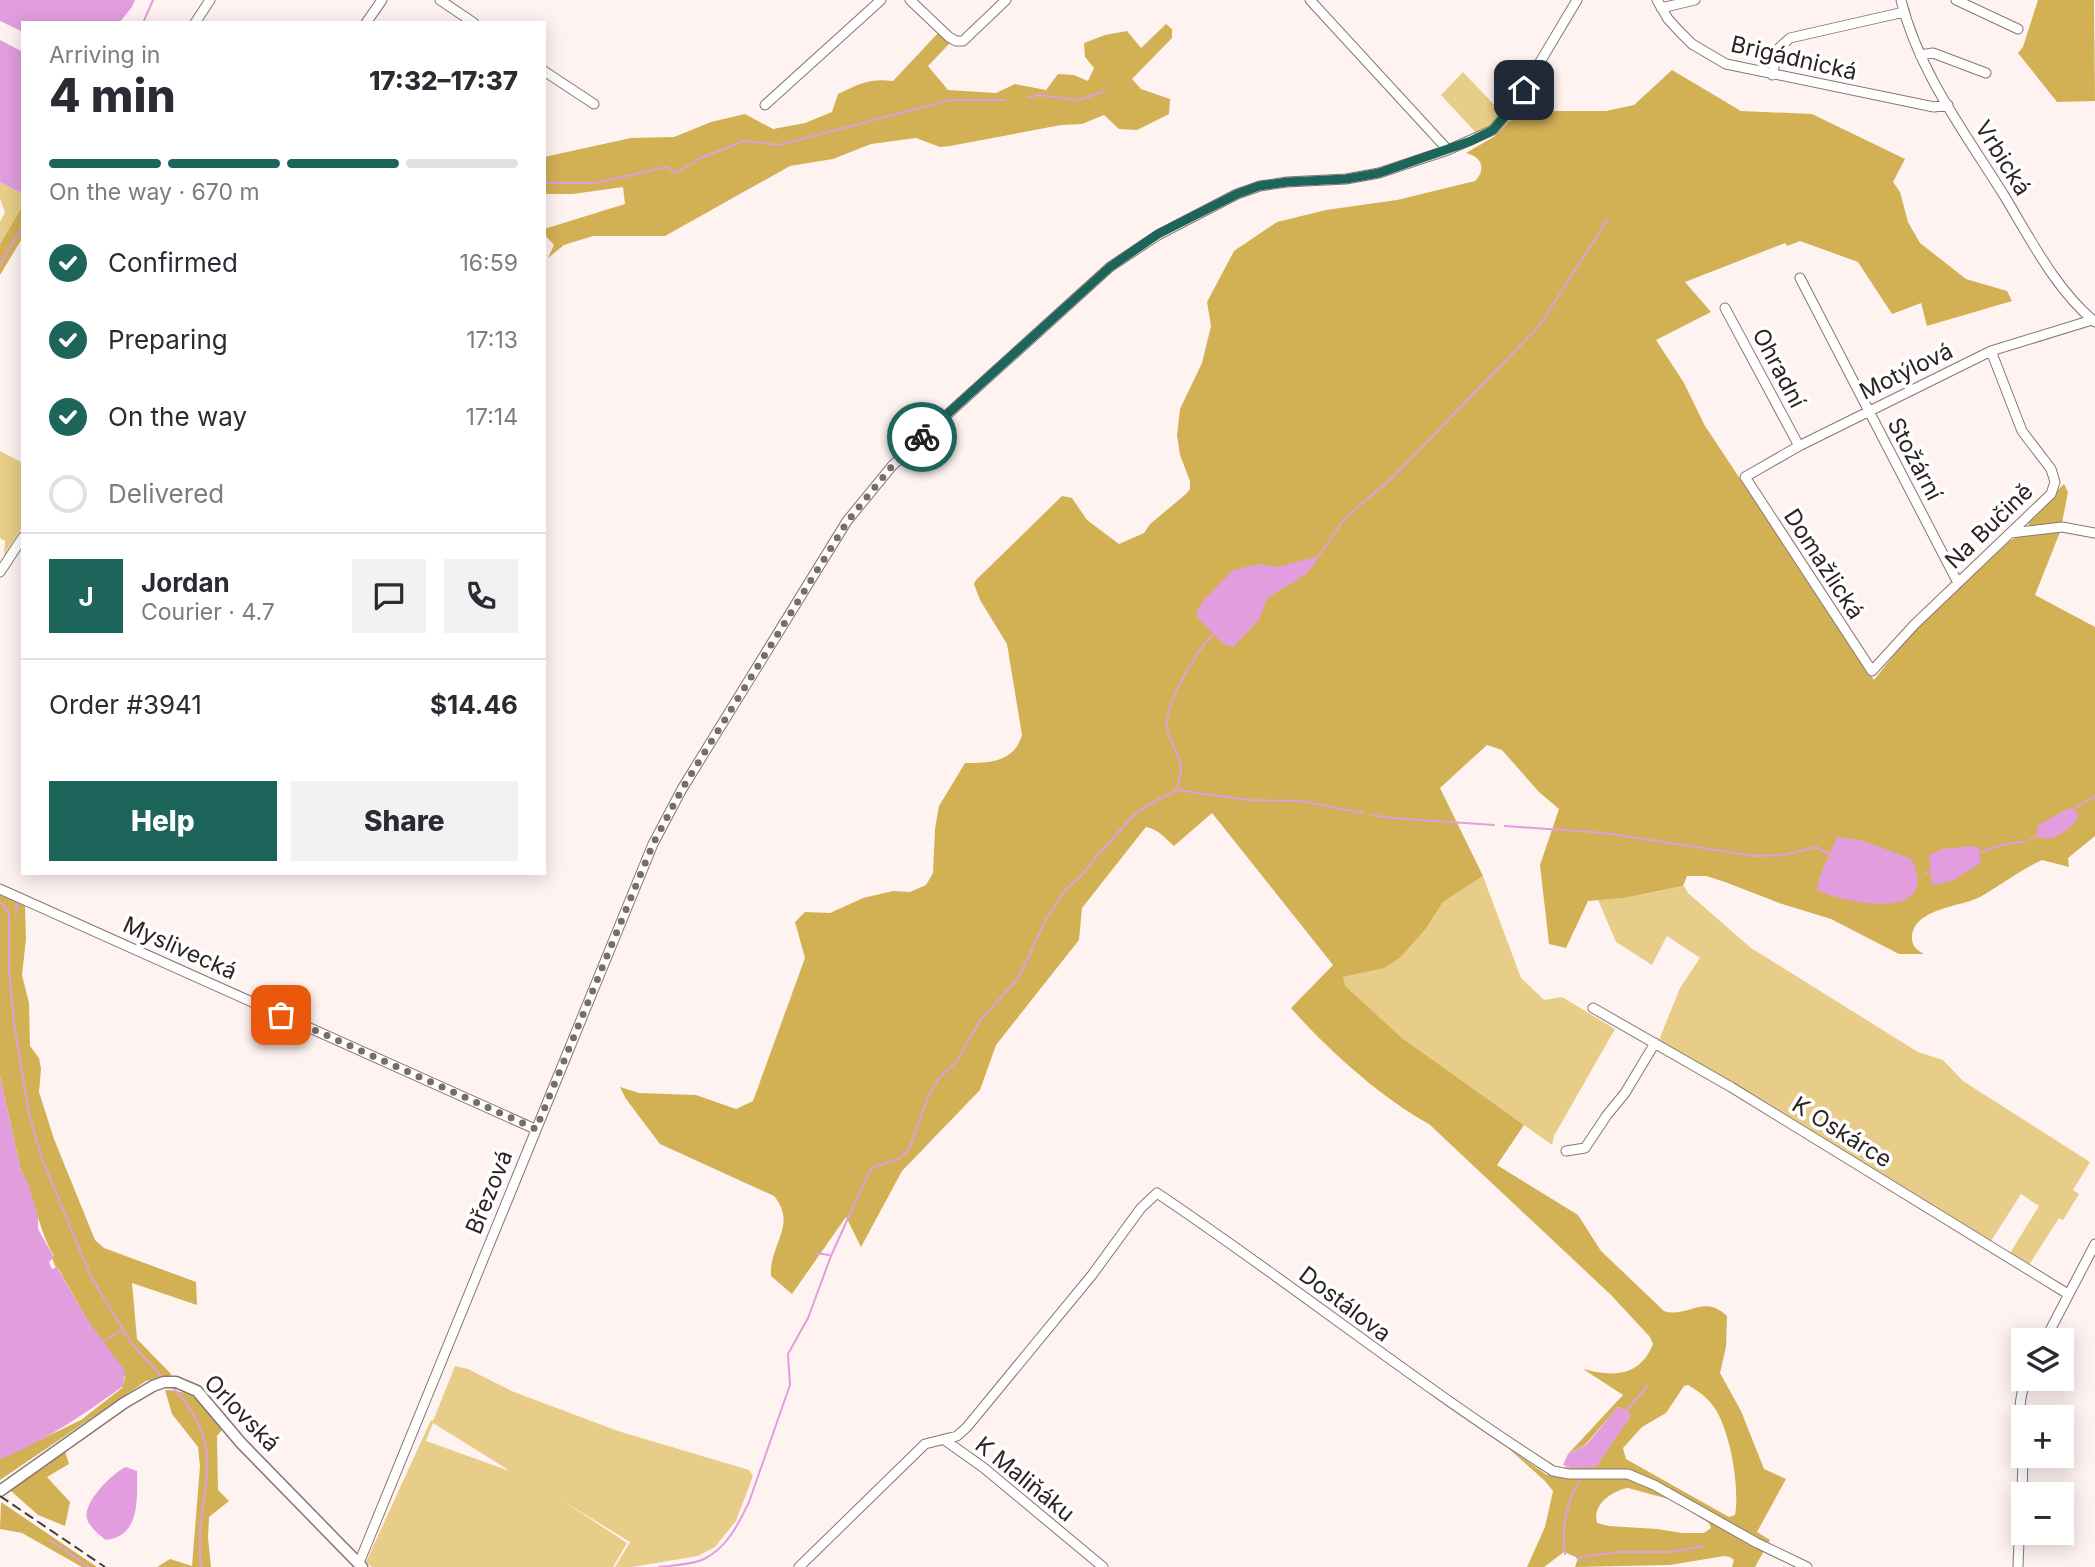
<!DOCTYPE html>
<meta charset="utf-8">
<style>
:root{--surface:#fff;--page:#f2f2f3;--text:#2b2b33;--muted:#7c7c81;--line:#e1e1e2;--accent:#1d655a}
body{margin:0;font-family:Inter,sans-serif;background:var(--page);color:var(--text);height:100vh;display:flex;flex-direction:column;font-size:26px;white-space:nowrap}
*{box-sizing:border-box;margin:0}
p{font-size:23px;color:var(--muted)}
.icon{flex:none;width:38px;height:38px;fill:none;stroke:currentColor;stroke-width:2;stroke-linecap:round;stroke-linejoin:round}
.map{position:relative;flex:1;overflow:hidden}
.side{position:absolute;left:21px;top:21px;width:525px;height:854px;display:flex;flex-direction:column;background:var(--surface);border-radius:0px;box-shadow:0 4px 18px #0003}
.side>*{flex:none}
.fabs{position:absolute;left:2011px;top:1328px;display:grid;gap:14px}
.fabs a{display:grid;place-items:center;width:63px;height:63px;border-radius:0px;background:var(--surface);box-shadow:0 4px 18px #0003;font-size:35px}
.pin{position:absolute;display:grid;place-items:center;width:60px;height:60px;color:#fff;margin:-30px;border-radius:14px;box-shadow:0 4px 10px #0006}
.courier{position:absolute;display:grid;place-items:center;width:70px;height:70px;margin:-35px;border:5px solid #1d655a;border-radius:50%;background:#fff;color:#222;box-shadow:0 2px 9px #0007}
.overview em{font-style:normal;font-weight:800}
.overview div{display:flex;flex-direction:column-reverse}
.overview{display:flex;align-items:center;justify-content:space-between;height:119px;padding:0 28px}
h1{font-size:46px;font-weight:800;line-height:52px}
.bar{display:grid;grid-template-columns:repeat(4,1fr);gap:10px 7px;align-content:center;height:84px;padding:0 28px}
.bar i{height:9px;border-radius:5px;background:var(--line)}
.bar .on{background:var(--accent)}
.bar p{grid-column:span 4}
.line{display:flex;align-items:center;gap:18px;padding:0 28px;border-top:2px solid var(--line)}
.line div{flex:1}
.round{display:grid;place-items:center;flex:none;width:74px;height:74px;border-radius:0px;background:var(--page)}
ol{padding:0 28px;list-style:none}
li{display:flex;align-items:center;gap:21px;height:77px}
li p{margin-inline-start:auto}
li .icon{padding:7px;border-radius:50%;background:var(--accent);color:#fff;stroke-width:4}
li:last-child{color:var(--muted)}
li i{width:38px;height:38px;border:4px solid var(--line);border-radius:50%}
.cta{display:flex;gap:14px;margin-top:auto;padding:14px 28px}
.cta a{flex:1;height:80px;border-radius:0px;background:var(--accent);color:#fff;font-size:28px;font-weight:800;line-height:80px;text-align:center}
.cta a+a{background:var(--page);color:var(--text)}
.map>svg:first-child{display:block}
.green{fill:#e7cd87;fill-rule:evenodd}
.forest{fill:#d2b155;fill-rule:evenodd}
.water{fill:#e29dde}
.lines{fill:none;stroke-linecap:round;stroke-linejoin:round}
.stream{stroke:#e29dde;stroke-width:2}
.minor-casing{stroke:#887673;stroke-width:11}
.major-casing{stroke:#887673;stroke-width:13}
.minor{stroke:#fff;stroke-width:9}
.major{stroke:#fff;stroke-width:10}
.rail{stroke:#443c3b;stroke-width:2;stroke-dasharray:10 5;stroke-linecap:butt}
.done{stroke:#766c6b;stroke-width:7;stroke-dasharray:0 12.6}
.route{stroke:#1d655a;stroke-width:9}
.labels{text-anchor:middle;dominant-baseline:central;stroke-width:7;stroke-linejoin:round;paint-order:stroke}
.street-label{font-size:23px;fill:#2c2423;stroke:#fff}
</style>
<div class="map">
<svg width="2095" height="1567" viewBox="0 0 2095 1567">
<rect width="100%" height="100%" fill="#fff3f1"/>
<path class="green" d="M 1463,72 L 1502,113 L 1493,124 L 1477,134 L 1441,95 Z
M 0,182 L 21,193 L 23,190 L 23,205 L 0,244 L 0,222 L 5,212 L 0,199 Z
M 0,451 L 23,463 L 23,526 L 4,555 L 5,541 L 0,538 Z
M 1483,876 L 1521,978 L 1544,1000 L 1562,997 L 1615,1029 L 1554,1136 L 1552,1145 L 1402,1038 L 1344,986 L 1342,977 L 1385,968 L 1401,957 L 1425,930 L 1443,902 Z
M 1684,886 L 1688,893 L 1751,948 L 1918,1052 L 1943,1060 L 1963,1081 L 2090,1162 L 2073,1190 L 2079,1194 L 2063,1220 L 2059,1218 L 2029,1265 L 2010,1253 L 2039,1206 L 2021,1194 L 1991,1241 L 1659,1040 L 1680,988 L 1700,958 L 1667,936 L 1652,965 L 1616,942 L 1598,900 L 1624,898 Z
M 455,1366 L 468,1369 L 514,1392 L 618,1431 L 749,1470 L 753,1476 L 736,1521 L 715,1547 L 698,1556 L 632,1567 L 615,1567 L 630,1542 L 563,1501 L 627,1543 L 613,1567 L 372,1567 L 366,1562 L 431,1420 L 433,1421 ZM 433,1423 L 507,1469 L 507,1470 L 426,1441 Z"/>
<path class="forest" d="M 2038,0 L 2094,0 L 2095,101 L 2057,102 L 2018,53 L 2023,47 Z
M 1166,24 L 1172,29 L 1172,38 L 1132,79 L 1141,89 L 1170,99 L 1169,114 L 1137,130 L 1119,129 L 1104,115 L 1082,124 L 1061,125 L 950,146 L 940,147 L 916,138 L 871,144 L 833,159 L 790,166 L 665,236 L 593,236 L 564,245 L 548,258 L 554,245 L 544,234 L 544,229 L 625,204 L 623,187 L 573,194 L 544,194 L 544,157 L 631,138 L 674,137 L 711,122 L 745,114 L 773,129 L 805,123 L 832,112 L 838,94 C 859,84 869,78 893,81 L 939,32 L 950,43 L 928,66 L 948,90 L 996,93 L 1015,84 L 1046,90 L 1058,74 L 1074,75 L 1088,81 L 1094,68 L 1085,57 L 1084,43 L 1105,35 L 1127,31 L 1141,48 Z
M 1672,70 L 1741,111 L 1812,114 L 1905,159 L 1893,182 L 1900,192 L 1908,222 L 1920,243 L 1966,279 L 2007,291 L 2012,301 L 1927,326 L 1921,303 L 1892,314 L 1858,262 L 1800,241 L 1787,246 L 1785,243 L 1685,282 L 1711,312 L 1656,340 L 1684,383 L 1705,426 L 1874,680 L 1913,631 L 2009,541 L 2020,536 L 2060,532 L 2035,595 L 2095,627 L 2095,836 L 2068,858 L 2069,867 L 2042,860 C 2020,870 2001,885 1980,897 C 1961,907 1914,908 1912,937 C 1912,947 1917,950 1924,954 L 1899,954 L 1831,919 L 1782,904 L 1725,882 L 1706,876 L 1687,876 L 1683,886 L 1624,898 L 1588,901 L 1566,948 L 1549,944 L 1540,865 L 1559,809 L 1539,792 L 1502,750 L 1487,745 L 1440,788 L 1483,876 L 1443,902 L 1425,930 L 1401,957 L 1385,968 L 1343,977 L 1345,986 L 1402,1038 L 1524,1125 L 1497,1165 L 1578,1215 L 1601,1251 L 1664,1311 C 1687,1319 1703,1293 1727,1316 L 1726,1347 L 1720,1373 L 1741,1411 L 1764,1469 L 1786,1479 L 1757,1532 L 1770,1540 L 1755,1567 L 1732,1567 L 1734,1560 L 1730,1557 L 1724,1556 L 1670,1565 L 1575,1567 L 1578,1558 L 1564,1552 L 1544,1567 L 1527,1567 L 1545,1527 L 1553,1491 L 1545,1481 L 1507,1447 L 1547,1475 L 1566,1467 L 1570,1468 L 1615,1438 L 1630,1417 L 1628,1411 L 1618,1407 L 1585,1445 L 1568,1454 L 1623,1395 L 1583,1369 C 1613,1377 1640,1377 1653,1344 L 1650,1337 L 1611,1295 L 1429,1124 C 1381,1098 1327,1049 1291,1008 L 1333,965 L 1212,813 L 1174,846 C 1165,838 1158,829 1146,827 L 1138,837 L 1082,908 L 1079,940 L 996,1045 L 980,1090 L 902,1171 L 861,1247 L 846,1217 L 792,1294 L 771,1276 C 769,1244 798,1225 774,1196 L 660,1144 L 626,1099 L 620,1087 L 639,1093 L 696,1095 L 736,1109 L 753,1101 L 805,958 L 795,922 L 805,912 L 830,913 L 863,898 L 893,891 L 910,892 L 926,885 L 933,873 L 935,829 L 939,806 L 965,763 C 990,763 1014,762 1022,735 L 1007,644 L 980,600 L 974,584 L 976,580 L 1062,496 L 1072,498 L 1087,520 L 1119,544 L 1144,533 L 1150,524 L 1186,494 L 1190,489 L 1190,481 L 1180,455 L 1177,435 L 1180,409 L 1202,363 L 1211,326 L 1207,302 L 1234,251 L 1277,222 L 1326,210 L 1397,200 L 1475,181 C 1487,169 1481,156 1466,153 L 1495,136 L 1509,121 L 1548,111 L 1606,111 L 1634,105 ZM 1688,1385 C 1698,1391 1707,1397 1714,1407 C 1730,1430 1740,1487 1735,1515 L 1729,1517 L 1626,1459 L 1623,1448 L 1642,1427 L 1666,1413 L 1684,1386 ZM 1628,1488 L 1672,1500 L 1709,1523 L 1711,1528 L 1704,1533 L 1682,1533 L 1657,1529 L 1609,1526 L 1597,1523 C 1592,1504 1612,1491 1628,1488 Z
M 23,205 L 23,237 L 0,275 L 0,244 Z
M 2064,484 L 2068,492 L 2062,523 L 2030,528 L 2027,519 Z
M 0,893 L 25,905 L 26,939 L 22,975 L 29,1003 L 30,1046 L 39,1058 L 41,1069 L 39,1092 L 54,1139 L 95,1240 L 104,1248 L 196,1282 L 197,1305 L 132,1283 L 137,1339 L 172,1375 L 146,1381 L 0,1480 L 0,1459 L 81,1420 L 122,1388 L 125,1377 L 86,1318 L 58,1268 L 56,1268 L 52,1258 L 54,1256 C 38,1229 35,1198 21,1171 L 0,1077 Z
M 165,1390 C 199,1391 202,1405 222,1430 L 217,1436 L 218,1490 L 229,1501 L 209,1517 L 208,1538 L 211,1567 L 157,1567 L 170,1559 L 192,1566 L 200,1466 L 198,1447 L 172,1414 Z
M 65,1451 L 69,1464 L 47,1477 L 70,1502 L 65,1526 L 38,1515 L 10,1490 Z
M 1,1502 L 97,1567 L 82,1567 L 22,1533 L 0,1529 Z"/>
<path class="water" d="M 0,0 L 135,0 L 132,7 L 119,23 L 23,23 L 23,32 L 0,21 Z
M 0,40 L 23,52 L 21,193 L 0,182 Z
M 1319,556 C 1308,580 1286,584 1267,599 L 1259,620 L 1233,647 L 1222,643 L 1197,617 L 1197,611 L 1204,600 L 1233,570 L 1258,564 L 1278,567 Z
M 2069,808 L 2074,809 L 2079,816 C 2070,831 2052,844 2036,836 L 2038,825 Z
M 1837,837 L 1860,840 L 1910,858 C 1916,865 1918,875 1917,884 C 1915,918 1836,900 1817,890 L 1818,881 Z
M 1974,846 L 1978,847 L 1981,863 L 1952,881 L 1932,885 L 1929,855 L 1942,849 Z
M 0,1077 L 21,1171 L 28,1183 L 38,1217 L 38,1229 L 54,1257 L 49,1262 L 52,1269 L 57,1267 L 86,1318 L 125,1371 L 123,1386 C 88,1412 40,1444 0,1459 Z
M 1618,1407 L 1629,1411 L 1630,1417 L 1596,1467 L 1570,1468 L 1563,1465 L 1568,1454 L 1586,1445 Z
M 126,1467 L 137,1471 C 137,1498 141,1536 106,1540 C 100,1536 89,1526 87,1519 C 82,1503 113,1472 126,1467 Z"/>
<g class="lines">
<path class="stream" d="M 143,23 L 153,0
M 1028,97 L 1039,95 L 1079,100 L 1105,91
M 544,183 L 595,183 L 667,167 L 676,173 L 701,158 L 744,141 L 779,145 L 950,100 L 1005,100
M 0,264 L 23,226
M 1319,556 L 1344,519 L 1392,478 L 1539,326 L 1608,219
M 1177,790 L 1248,800 L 1301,801 L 1363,813
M 2074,809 L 2095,796
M 1371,815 L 1392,818 L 1494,825
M 1505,826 L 1605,833 L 1755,856 L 1783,855 L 1816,847 L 1831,855
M 2030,840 L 2036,836
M 1979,853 L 2002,845 L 2025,841
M 1925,873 L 1931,871
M 0,902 L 9,913 L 9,969 L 14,1024 L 29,1114 L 42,1159 L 91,1277 L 132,1344 L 164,1379
M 16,914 L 17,902
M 816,1253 L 829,1255
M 104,1341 L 123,1329
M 173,1388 C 235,1453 192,1494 201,1567
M 1628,1409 L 1647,1386
M 50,1540 L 89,1567
M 1565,1554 C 1561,1527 1566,1503 1580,1479
M 1577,1558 L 1617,1552 L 1670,1552 L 1704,1546
M 659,1567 C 673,1565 692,1565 704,1559 C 727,1548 739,1523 749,1502 L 790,1385 L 788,1354 L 808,1318 L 831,1256 L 868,1174 L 874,1167 L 899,1159 L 909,1149 L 928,1097 L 938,1079 L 957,1061 L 981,1019 L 1018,979 L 1045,921 L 1066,889 L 1081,876 L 1097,856 L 1132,817 L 1144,807 L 1177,790 C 1178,784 1181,775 1181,768 C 1181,755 1168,741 1167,727 C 1165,702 1197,650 1214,634"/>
<defs>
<path id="minor" d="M 440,0 L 474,23
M 910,0 L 949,37 L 956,41 L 963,41 L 1006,0
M 1310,0 L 1448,150
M 1657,0 L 1668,19 L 1679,31 L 1692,44 L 1726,64 L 1934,107 L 1948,105
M 1901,0 C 1919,73 1966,134 2005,197 C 2031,240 2056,290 2095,322
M 1956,0 L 2018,29
M 1661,8 L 1695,0
M 195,23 L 210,0
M 366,23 L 382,0
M 1920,55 L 1933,53 L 1986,73
M 544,71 L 594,104
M 1772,75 L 1779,48 L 1790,38 L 1904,12
M 765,105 L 881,0
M 1800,278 L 1958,583
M 1725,308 L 1799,446
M 1991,351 L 2022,431 L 2051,469 L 2055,482 L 2051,494 L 1914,625 L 1872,671 L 1745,477 L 1799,446 L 1991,351 L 2092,320
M 2011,533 L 2062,527 L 2095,533
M 0,572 L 23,537
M 0,889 L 535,1129
M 1593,1008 L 1731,1087 L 2068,1294
M 1566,1151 L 1585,1148 L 1607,1115 L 1625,1093 L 1655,1043
M 2045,1340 L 2095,1244
M 946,1441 L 984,1468 L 1103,1567
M 359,1563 L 653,844 L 682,789 L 847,521 L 892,466 L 928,432 L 1110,267 L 1158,235 L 1237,194 L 1260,186 L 1287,182 L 1346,179 L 1379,173 L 1448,150 L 1493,130 L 1515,104 L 1577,0
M 799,1567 L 925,1444 L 957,1436 L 967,1427 L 1092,1275 L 1141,1208 L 1157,1193 C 1291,1283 1417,1384 1553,1471 L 1569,1474 L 1628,1474 L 1654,1485 L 1757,1543 L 1807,1567
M 2018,1567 C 2019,1529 2023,1491 2023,1453 C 2022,1423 2015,1411 2026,1379"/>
<path id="major" d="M 0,1491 L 124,1403 L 153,1386 L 164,1382 L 176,1382 L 197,1391 L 241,1443 L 362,1567"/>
</defs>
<use href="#minor" class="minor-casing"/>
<use href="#major" class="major-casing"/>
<use href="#minor" class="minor"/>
<use href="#major" class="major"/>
<path class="rail" d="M 0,1496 L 105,1567"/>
</g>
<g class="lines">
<path class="done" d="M 281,1015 L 536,1129 L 653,844 L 682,789 L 847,522 L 892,466 L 922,437"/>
<path class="route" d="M 922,437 L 1110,267 L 1158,234 L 1237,194 L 1259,186 L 1287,182 L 1346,179 L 1379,173 L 1471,141 L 1493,130 L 1515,104 L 1524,90"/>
</g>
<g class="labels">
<g class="street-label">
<text transform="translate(1794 58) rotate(13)">Brigádnická</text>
<text transform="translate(2003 158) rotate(58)">Vrbická</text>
<text transform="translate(1779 368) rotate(62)">Ohradní</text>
<text transform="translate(1906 371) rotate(-26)">Motýlová</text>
<text transform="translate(1915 459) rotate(62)">Stožární</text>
<text transform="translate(1989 526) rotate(-44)">Na Bučině</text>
<text transform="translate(1824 564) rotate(57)">Domažlická</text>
<text transform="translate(180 948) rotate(24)">Myslivecká</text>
<text transform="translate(1842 1132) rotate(32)">K Oskárce</text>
<text transform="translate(489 1192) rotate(-68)">Březová</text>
<text transform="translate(1345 1304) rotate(37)">Dostálova</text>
<text transform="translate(242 1413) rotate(46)">Orlovská</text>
<text transform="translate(1025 1479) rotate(39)">K Maliňáku</text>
</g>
</g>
</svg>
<div class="fabs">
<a><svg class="icon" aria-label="layers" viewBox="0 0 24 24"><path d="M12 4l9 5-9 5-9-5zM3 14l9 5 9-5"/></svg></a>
<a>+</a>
<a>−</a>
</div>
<div class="pin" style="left:281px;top:1015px;background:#ea580c"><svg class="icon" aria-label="bag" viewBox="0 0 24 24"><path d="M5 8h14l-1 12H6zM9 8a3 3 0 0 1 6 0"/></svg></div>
<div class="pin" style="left:1524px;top:90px;background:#1f2937"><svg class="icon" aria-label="home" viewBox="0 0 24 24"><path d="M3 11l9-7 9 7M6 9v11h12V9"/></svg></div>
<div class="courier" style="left:922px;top:437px"><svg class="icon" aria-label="bike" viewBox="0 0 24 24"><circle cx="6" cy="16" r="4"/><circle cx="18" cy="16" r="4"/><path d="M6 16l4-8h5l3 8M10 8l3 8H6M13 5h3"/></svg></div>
<section class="side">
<div class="overview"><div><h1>4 min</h1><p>Arriving in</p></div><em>17:32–17:37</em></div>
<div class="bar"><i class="on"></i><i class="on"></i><i class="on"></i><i></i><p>On the way · 670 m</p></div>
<ol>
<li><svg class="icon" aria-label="check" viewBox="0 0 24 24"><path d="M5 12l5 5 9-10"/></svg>Confirmed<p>16:59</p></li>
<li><svg class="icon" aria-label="check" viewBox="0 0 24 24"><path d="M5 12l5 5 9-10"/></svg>Preparing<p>17:13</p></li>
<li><svg class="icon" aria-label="check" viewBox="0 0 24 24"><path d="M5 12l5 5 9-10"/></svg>On the way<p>17:14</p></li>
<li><i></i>Delivered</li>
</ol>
<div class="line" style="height:126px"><b class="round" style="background:var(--accent);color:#fff">J</b><div><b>Jordan</b><p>Courier · 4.7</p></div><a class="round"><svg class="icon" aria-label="chat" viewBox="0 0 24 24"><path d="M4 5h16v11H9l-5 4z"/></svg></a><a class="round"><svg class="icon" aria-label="phone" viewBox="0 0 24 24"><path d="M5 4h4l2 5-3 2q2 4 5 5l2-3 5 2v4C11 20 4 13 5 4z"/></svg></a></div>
<div class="line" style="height:91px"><div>Order #3941</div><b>$14.46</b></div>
<div class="cta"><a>Help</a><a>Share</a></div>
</section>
</div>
